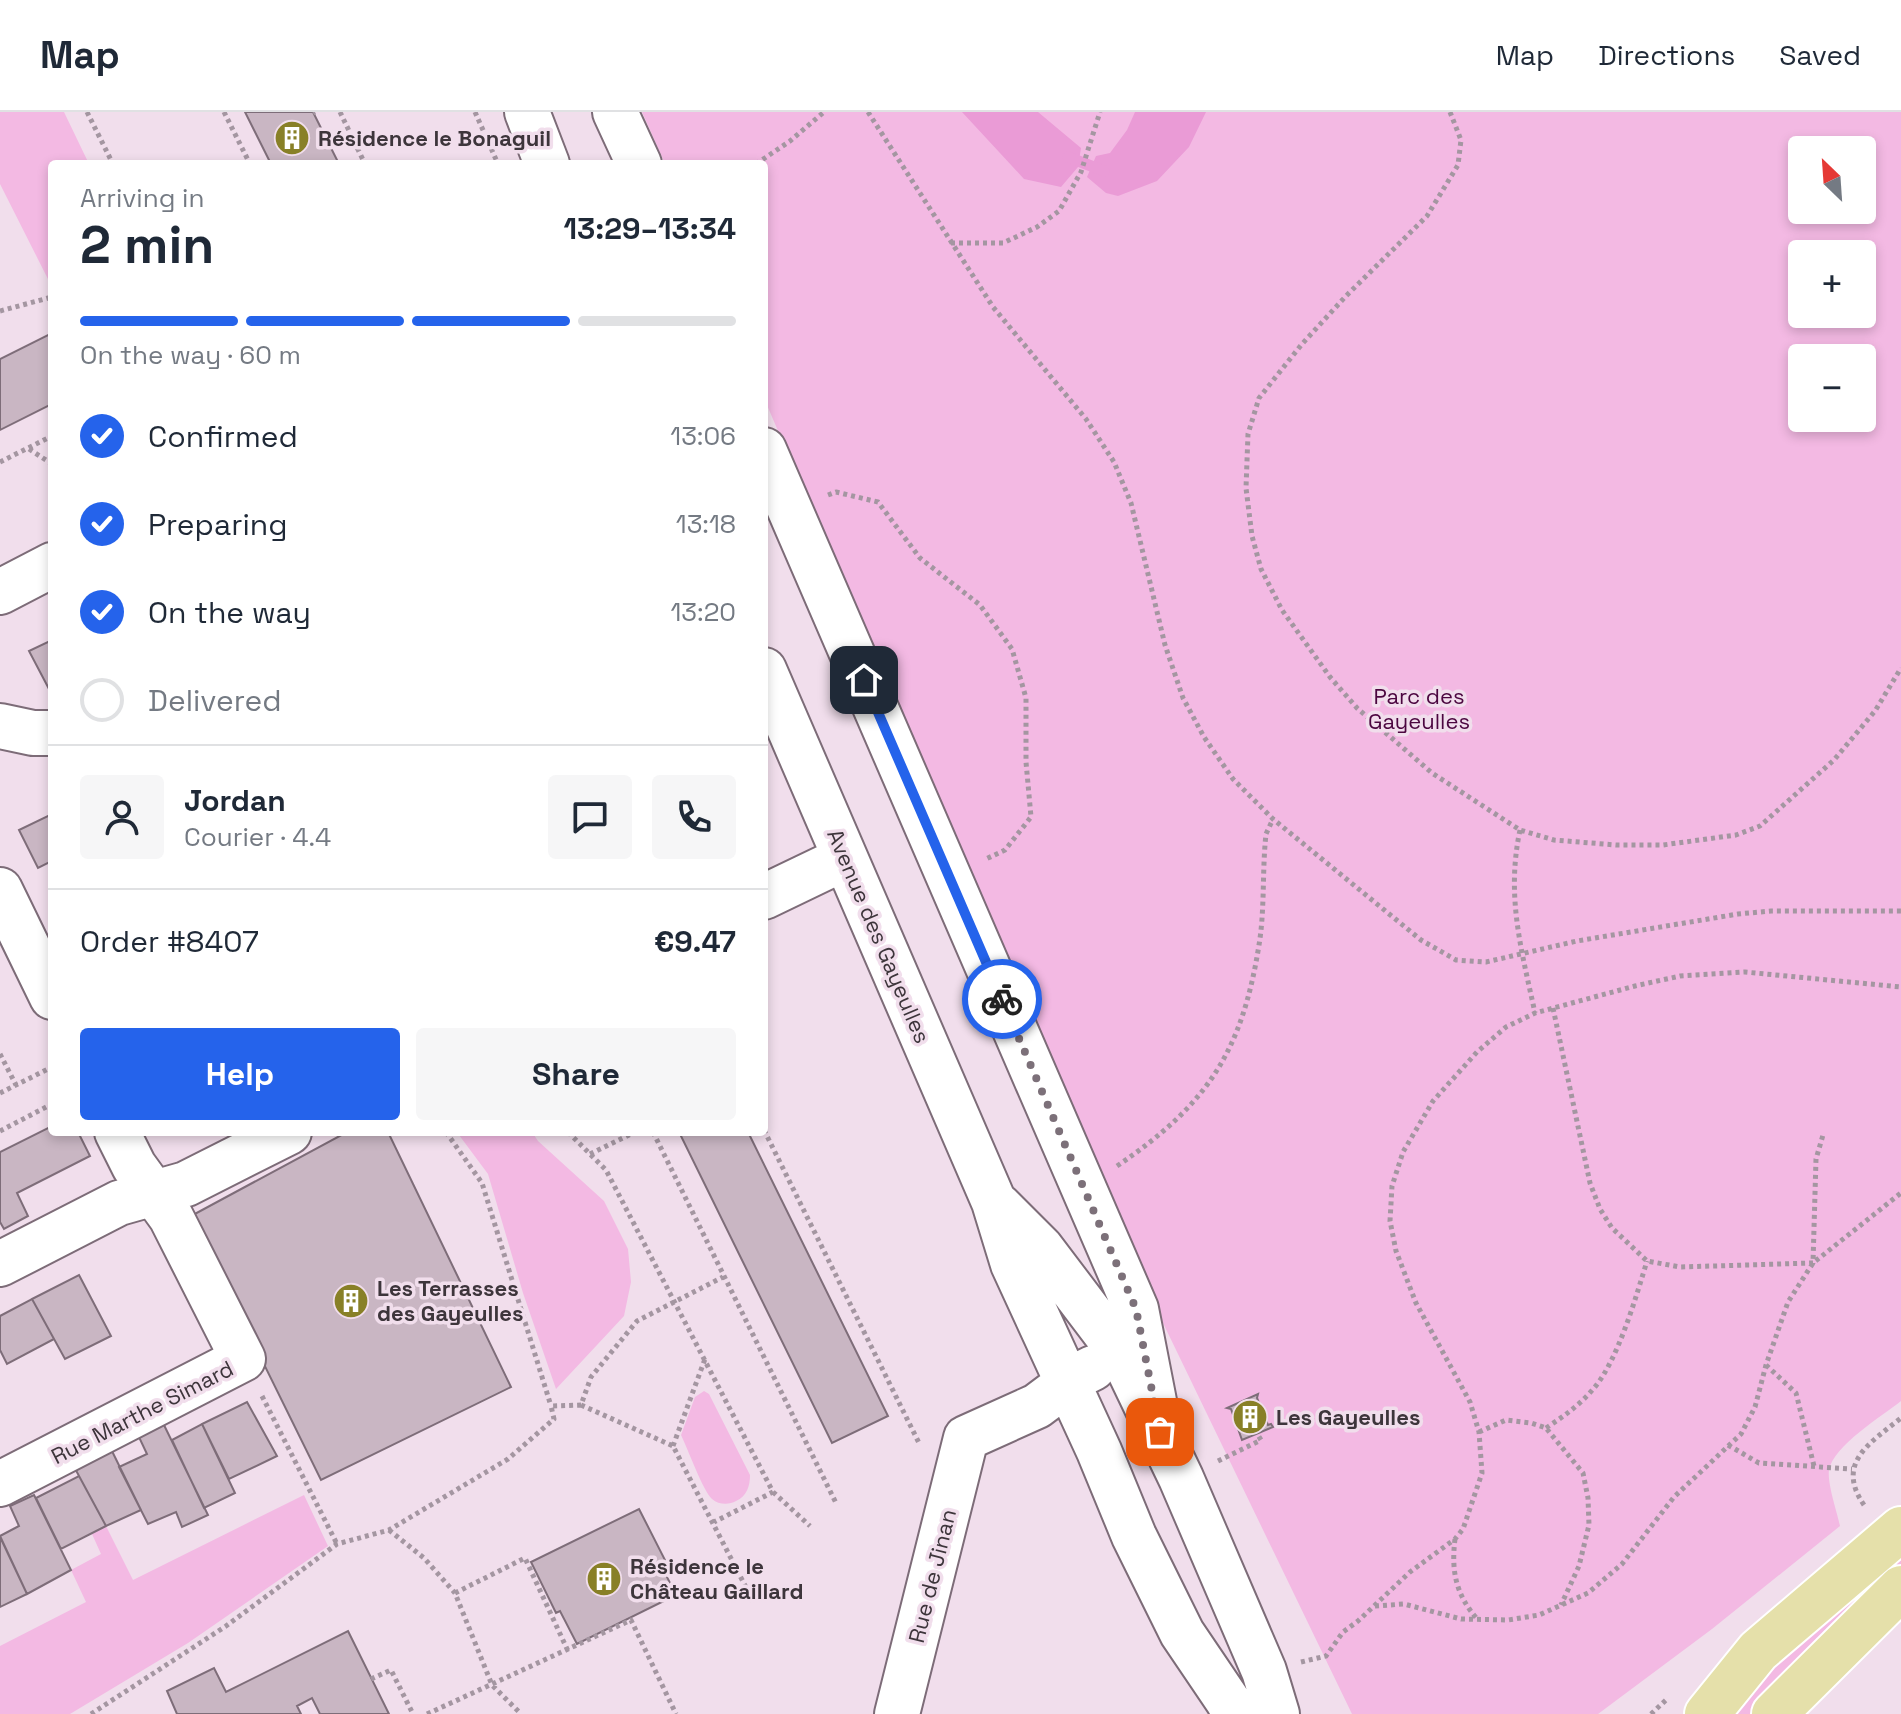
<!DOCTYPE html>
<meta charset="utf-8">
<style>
:root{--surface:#fff;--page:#f6f6f7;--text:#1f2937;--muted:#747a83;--line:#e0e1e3;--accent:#2563eb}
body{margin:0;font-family:"Space Grotesk",sans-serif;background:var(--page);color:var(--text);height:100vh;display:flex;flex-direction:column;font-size:30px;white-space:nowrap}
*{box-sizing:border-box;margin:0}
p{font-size:26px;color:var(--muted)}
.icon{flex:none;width:44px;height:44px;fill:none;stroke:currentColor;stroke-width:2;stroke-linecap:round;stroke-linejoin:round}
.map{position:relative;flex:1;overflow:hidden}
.side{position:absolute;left:48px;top:48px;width:720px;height:976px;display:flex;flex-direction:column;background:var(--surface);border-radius:8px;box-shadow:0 4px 12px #0003}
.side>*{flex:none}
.needle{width:52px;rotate:335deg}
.buttons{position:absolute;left:1788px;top:24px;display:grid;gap:16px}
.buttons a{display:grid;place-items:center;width:88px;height:88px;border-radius:8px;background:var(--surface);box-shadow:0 4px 12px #0003;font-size:40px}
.pin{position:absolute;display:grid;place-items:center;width:68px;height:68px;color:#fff;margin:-34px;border-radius:16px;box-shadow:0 4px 12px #0006}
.courier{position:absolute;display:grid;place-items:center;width:80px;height:80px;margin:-40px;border:6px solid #2563eb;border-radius:50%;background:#fff;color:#222;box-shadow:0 2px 10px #0007}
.overview em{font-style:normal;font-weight:700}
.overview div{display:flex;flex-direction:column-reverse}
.overview{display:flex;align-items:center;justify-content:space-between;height:136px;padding:0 32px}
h1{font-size:52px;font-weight:700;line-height:60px}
.bar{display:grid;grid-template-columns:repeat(4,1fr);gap:12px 8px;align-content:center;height:96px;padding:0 32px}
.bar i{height:10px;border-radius:6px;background:var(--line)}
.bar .selected{background:var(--accent)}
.bar p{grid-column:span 4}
.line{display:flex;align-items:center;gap:20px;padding:0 32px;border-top:2px solid var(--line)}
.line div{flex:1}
.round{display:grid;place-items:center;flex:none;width:84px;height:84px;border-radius:8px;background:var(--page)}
ol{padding:0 32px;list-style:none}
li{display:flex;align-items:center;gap:24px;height:88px}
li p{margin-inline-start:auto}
li .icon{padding:8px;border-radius:50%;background:var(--accent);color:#fff;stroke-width:4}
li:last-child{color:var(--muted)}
li i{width:44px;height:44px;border:4px solid var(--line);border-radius:50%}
.cta{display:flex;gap:16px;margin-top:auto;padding:16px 32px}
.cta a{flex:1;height:92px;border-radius:8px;background:var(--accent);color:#fff;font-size:32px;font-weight:700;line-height:92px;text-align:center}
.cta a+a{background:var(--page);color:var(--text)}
header{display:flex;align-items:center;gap:48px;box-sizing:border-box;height:112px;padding:0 40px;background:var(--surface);border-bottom:2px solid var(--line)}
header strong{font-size:38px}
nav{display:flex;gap:44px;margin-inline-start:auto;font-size:28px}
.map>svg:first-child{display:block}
.green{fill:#f3b9e3;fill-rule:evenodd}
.water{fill:#ea9bd6}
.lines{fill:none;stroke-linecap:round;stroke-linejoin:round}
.stream{stroke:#ea9bd6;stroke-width:11}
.building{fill:#c9b6c3;stroke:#7e6d79;stroke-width:2}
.minor-casing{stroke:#7d6c78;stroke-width:48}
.major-casing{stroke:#fff;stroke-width:48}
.path{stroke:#a496a1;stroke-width:5;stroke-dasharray:4 4;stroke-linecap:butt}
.minor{stroke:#fff;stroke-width:44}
.major{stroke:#e5e0aa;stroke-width:44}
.done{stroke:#7c7079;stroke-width:8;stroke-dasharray:0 14.4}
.route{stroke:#2563eb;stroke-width:10}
.labels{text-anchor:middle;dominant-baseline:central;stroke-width:7;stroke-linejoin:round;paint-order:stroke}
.poi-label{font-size:22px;font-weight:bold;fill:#3d353b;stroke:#f1deec;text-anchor:start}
.park-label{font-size:22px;fill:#4c0640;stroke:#f1deec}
.street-label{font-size:22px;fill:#3d353b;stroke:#f1deec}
</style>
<header>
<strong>Map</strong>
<nav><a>Map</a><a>Directions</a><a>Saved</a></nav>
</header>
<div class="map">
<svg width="1901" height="1602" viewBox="0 0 1901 1602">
<rect width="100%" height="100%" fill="#f1deec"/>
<path class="green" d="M 0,0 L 64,0 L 89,52 L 52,52 L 52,175 L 0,72 Z
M 642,0 L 1901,0 L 1901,1289 C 1881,1305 1834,1333 1829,1358 C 1827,1371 1837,1400 1840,1414 L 1712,1517 L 1598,1602 L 1352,1602 L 1120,1122 L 764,286 L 764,52 L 665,52 ZM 1802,38 L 1862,38 L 1862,98 L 1802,98 ZM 1802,142 L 1862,142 L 1862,202 L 1802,202 ZM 1802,246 L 1862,246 L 1862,306 L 1802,306 Z
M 465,1020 L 532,1020 L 538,1029 L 604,1089 L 628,1137 L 631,1170 L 624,1204 L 556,1277 L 523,1181 L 488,1062 L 459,1023 Z
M 704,1279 L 709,1282 L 750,1363 C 750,1374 747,1384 736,1389 C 729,1393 719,1393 712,1387 C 703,1379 688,1337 681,1323 L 695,1285 Z
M 304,1383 L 328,1434 L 188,1531 L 70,1602 L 0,1602 L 0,1534 L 86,1490 L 71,1458 L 101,1442 L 92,1422 L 106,1414 L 133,1468 Z
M 1901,1437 L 1901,1456 L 1755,1602 L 1727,1602 L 1763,1559 Z"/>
<path class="water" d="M 962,0 L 1038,0 L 1081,36 L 1078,55 L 1061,75 L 1024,67 Z
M 1135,0 L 1206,0 L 1189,35 L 1157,69 L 1118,84 L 1106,81 L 1087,65 L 1096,44 L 1110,41 L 1127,18 Z"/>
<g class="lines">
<path class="stream" d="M 1068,45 L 1104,59"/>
</g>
<path class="building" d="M 245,0 L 313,0 L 339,52 L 271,52 Z
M 52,221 L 52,292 L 0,318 L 0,247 Z
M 52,528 L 52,575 L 49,577 L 29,539 Z
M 52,702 L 52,749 L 38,756 L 19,718 Z
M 52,1014 L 52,1020 L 78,1020 L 90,1044 L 17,1081 L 28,1104 L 4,1117 L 0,1110 L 0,1040 Z
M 347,1020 L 388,1020 L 511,1275 L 321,1368 L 191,1104 Z
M 679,1020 L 748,1020 L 888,1304 L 832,1331 Z
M 79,1163 L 111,1224 L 65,1247 L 32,1187 Z
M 32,1187 L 54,1227 L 7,1252 L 0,1238 L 0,1204 Z
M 1258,1282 L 1257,1286 L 1268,1313 L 1271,1312 L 1273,1315 L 1242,1328 L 1231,1297 L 1227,1296 Z
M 247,1290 L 277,1344 L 229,1367 L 202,1312 Z
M 163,1311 L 208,1403 L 182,1415 L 176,1400 L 148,1412 L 119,1355 L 147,1342 L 138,1323 Z
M 202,1312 L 235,1381 L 204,1396 L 172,1328 Z
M 109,1333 L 141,1398 L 106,1414 L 72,1351 Z
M 79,1364 L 106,1414 L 61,1437 L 36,1386 Z
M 34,1383 L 71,1458 L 27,1482 L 0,1424 L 19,1414 L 10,1394 Z
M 639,1397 L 665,1448 L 660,1451 L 676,1483 L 577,1532 L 560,1499 L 556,1501 L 531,1450 Z
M 0,1425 L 27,1482 L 0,1495 Z
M 348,1519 L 389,1602 L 320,1602 L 312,1586 L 297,1594 L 301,1602 L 177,1602 L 167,1579 L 214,1556 L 226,1580 Z"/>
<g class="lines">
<defs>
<path id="minor" d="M 527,0 L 547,52
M 615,0 L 639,52
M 764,338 L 1136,1197 L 1160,1320
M 0,480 L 52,453
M 764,558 L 994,1090 L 1013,1152 L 1099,1339 L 1134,1424 L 1182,1521 L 1228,1589 L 1235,1602
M 0,614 L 33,621 L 52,621
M 0,778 L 52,885
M 764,785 L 845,746
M 999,1094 L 1041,1136 L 1122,1243 L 1181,1366 L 1264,1559 L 1277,1602
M 0,1152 L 119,1091 L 186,1072 L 289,1020
M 0,1372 L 243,1247 L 171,1105 L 134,1054 L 117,1020
M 897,1602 L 966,1326 L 1037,1294 L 1077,1264 L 1093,1256"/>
<path id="major" d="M 1707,1602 L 1758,1539 L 1901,1417
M 1774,1602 L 1901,1476"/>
</defs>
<use href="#minor" class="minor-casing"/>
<use href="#major" class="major-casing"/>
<path class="path" d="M 87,0 L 113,52
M 224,0 L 250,52
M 340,0 L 365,52
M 475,0 L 498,52
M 868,0 L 993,195 L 1086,307 L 1114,350 L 1131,391 L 1165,533 L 1183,586 L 1204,625 L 1233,667 L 1273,707 L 1421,828 L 1456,848 L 1486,850 L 1577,829 L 1738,802 L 1771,799 L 1901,799
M 1450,0 L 1461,28 L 1458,53 L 1427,104 L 1346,184 L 1302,232 L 1259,286 L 1248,322 L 1246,376 L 1252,424 L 1261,457 L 1282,498 L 1330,565 L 1357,596 L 1432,661 L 1520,718 L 1554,728 L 1616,733 L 1663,733 L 1736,723 L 1760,714 L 1834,648 L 1875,599 L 1901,556
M 313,1 L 315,0
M 756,52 L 790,29 L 824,0
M 951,131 L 1003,131 L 1037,115 L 1059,99 L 1081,60 L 1100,0
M 0,199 L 52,185
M 29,337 L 52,352
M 0,350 L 52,324
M 828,383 L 836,380 L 878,390 L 920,446 L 980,493 L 1012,537 L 1026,586 L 1026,650 L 1031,705 L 1005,738 L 986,747
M 1520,718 C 1506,784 1521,836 1535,901
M 1553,896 L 1590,1071 L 1600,1097 L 1612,1116 L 1647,1149 L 1680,1155 L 1813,1151 L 1816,1047 L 1823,1023
M 0,942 L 16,973
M 0,981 L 52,955
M 764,1018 L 920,1333
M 0,1019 L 52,992
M 446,1020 L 482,1071 L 551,1294
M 568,1020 L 606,1058 L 773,1380 L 714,1410
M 653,1020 L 836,1391
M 590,1042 L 635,1020
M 1117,1054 C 1207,993 1242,940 1259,833 C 1265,797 1262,759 1266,722 L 1273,707
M 1766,1253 L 1796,1281 L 1814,1354
M 262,1284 L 337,1432
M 581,1293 L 673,1334 L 753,1489
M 1546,1316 C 1564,1304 1580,1293 1594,1276 C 1618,1248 1636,1185 1647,1149
M 1479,1320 L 1506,1308 L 1531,1311 L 1546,1316 L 1583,1361 L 1588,1386 L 1589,1413 L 1579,1454 L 1561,1493
M 1728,1333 L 1759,1351 L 1852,1357
M 673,1334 L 705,1247
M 1218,1349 L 1261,1328 L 1258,1323
M 773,1380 L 810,1414
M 1864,1393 C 1835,1351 1870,1331 1901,1306
M 389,1418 L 424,1446 L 455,1481 L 492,1573 L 521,1602
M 1455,1427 C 1451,1460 1456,1483 1478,1508
M 455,1481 L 525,1446 L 568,1539
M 1375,1494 L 1404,1492 L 1461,1507 L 1508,1508 L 1539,1503 L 1588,1481 L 1622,1452 L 1674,1385 L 1741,1322 L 1755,1295 L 1766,1253 L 1788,1190 L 1813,1151 L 1901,1081
M 1301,1550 L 1326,1544 L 1343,1520 L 1358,1509 L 1410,1460 L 1455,1427 L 1463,1417 L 1482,1361 L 1479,1320 L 1470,1290 L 1416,1191 L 1396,1139 L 1390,1109 L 1392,1074 L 1403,1040 L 1433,989 L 1477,940 L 1506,915 L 1535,901 L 1635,874 L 1680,864 L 1745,860 L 1901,875
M 371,1567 L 391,1558 L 413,1602
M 91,1602 L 226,1514 L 337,1432 L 389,1418 L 508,1347 L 554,1307 L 551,1294 L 581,1293 L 591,1265 L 637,1209 L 723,1165
M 427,1602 L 631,1508 L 676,1602
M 1651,1602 L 1667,1587"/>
<use href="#minor" class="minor"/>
<use href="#major" class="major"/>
</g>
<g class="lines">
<path class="done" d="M 1002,887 L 1136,1197 L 1160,1320"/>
<path class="route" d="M 864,568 L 1002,887"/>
</g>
<defs>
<symbol id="building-disc" viewBox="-11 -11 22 22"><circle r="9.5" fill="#888027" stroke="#f1deec"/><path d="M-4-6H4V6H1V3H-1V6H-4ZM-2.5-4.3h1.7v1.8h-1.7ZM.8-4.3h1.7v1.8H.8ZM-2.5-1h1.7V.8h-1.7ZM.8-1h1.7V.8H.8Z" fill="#fff"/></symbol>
</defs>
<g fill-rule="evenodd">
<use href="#building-disc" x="272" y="6" width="40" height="40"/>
<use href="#building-disc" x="331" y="1169" width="40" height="40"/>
<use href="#building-disc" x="1230" y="1285" width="40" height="40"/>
<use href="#building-disc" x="584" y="1447" width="40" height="40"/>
</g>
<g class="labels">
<g class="poi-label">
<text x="318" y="26">Résidence le Bonaguil</text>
<text x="377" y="1176">Les Terrasses<tspan x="377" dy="25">des Gayeulles</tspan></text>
<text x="1276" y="1305">Les Gayeulles</text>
<text x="630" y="1454">Résidence le<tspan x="630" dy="25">Château Gaillard</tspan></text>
</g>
<g class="park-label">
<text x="1419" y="584">Parc des<tspan x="1419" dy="25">Gayeulles</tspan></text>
</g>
<g class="street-label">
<text transform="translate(879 824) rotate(67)">Avenue des Gayeulles</text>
<text transform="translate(142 1300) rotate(-27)">Rue Marthe Simard</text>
<text transform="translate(932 1464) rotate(-76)">Rue de Jinan</text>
</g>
</g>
</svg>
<div class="buttons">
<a><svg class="needle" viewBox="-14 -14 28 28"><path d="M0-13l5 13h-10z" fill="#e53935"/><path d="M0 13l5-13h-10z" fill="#747a83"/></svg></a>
<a>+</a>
<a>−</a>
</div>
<div class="pin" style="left:1160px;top:1320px;background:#ea580c"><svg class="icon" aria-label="bag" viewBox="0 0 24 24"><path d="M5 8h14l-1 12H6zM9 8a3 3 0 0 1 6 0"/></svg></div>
<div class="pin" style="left:864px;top:568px;background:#1f2937"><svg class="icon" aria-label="home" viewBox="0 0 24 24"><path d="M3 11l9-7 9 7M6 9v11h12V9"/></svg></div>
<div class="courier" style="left:1002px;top:887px"><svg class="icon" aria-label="bike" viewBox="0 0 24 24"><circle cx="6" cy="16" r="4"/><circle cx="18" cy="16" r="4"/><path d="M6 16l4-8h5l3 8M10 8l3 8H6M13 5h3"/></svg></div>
<section class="side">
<div class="overview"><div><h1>2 min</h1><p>Arriving in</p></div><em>13:29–13:34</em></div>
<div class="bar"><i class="selected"></i><i class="selected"></i><i class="selected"></i><i></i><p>On the way · 60 m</p></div>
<ol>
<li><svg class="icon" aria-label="check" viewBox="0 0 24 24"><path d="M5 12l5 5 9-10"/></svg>Confirmed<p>13:06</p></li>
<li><svg class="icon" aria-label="check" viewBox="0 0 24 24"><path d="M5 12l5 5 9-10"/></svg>Preparing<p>13:18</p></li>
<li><svg class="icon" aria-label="check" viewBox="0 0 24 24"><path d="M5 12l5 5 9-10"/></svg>On the way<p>13:20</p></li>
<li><i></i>Delivered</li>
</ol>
<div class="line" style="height:144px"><a class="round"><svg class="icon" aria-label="person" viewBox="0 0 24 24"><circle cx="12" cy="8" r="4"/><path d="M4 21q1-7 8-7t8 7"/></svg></a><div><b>Jordan</b><p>Courier · 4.4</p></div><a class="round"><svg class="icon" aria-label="chat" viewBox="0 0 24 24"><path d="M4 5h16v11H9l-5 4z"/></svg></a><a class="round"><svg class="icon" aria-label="phone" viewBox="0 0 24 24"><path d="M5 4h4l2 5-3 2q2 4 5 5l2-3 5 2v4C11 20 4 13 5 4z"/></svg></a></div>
<div class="line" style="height:104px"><div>Order #8407</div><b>€9.47</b></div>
<div class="cta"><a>Help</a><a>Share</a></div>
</section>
</div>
